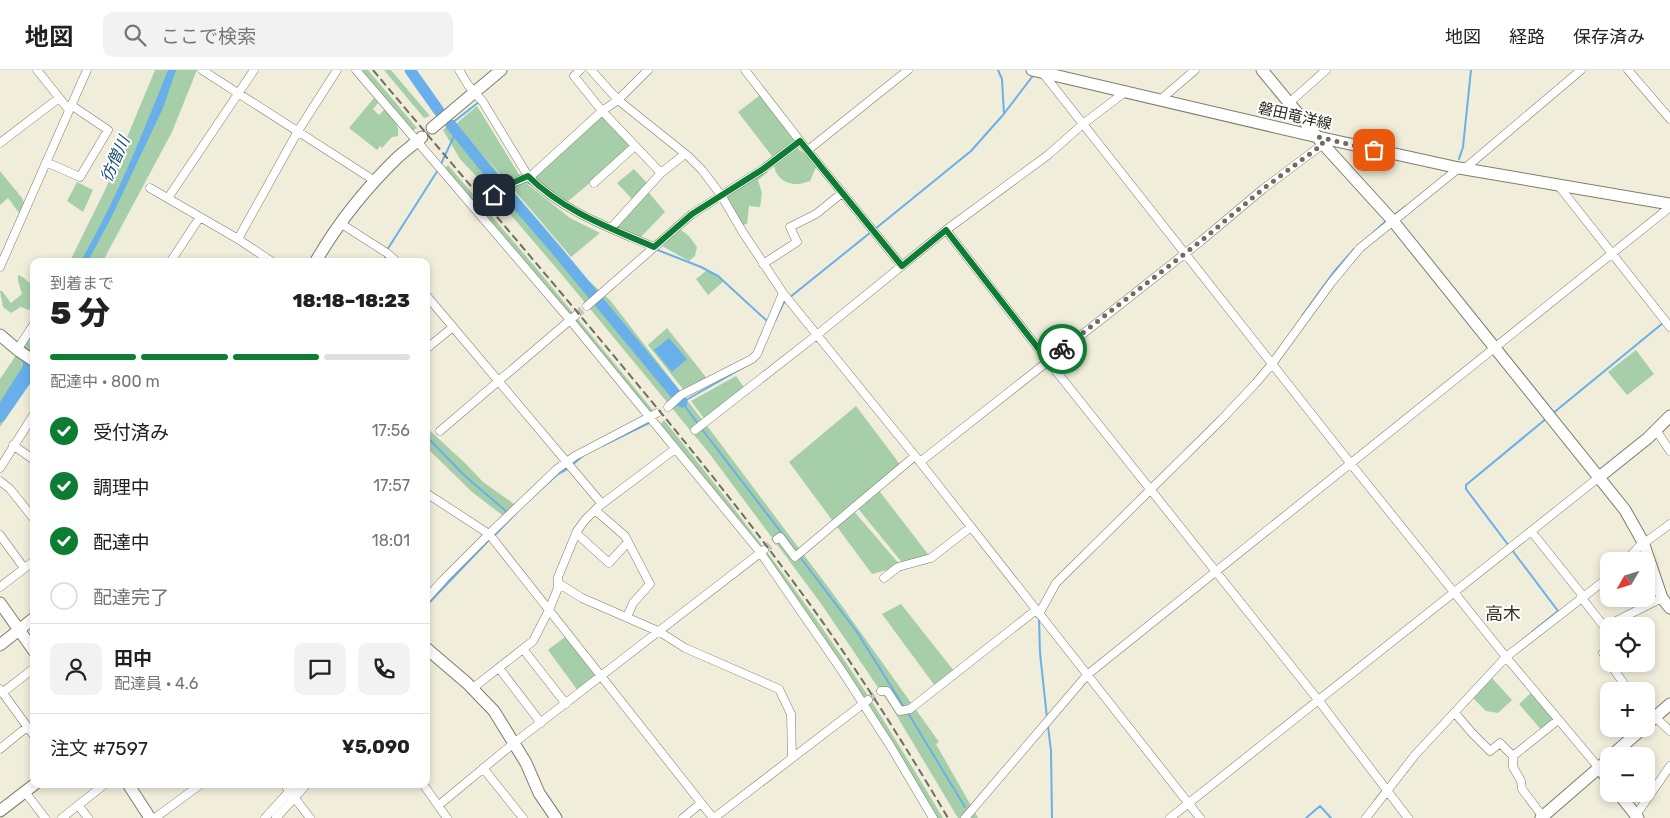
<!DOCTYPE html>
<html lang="ja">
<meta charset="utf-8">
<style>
:root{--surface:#fff;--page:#f2f2f2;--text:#202124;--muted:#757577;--line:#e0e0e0;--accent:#0d7d34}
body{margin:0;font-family:Rubik,"Noto Sans JP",sans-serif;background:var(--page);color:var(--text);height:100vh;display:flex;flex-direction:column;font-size:19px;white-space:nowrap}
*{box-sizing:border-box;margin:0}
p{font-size:16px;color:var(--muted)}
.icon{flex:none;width:28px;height:28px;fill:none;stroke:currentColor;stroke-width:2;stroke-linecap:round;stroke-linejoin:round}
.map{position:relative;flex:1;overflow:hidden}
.sheet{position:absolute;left:30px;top:188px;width:400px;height:530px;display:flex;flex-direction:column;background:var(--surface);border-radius:10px;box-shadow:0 2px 8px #0003}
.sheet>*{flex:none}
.needle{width:32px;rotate:231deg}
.tools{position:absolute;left:1600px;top:482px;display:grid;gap:10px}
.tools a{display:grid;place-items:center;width:55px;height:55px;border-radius:10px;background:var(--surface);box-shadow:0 2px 8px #0003;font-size:25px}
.pin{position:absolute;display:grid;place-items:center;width:42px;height:42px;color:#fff;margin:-21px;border-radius:10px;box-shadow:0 2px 8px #0006}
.courier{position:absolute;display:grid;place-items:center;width:50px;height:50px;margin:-25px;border:4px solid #0d7d34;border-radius:50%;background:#fff;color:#222;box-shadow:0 1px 6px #0007}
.summary em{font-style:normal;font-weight:800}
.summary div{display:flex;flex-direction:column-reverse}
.summary{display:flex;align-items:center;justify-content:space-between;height:85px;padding:0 20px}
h1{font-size:32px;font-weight:800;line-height:38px}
.bar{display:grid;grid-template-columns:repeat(4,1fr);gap:8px 5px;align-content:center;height:60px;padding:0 20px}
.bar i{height:6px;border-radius:4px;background:var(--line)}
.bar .current{background:var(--accent)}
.bar p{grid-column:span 4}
.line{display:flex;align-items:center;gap:12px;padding:0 20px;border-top:1px solid var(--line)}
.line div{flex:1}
.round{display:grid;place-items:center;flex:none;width:52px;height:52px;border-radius:10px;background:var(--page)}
ol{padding:0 20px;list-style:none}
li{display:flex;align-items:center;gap:15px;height:55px}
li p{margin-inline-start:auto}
li .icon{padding:5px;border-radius:50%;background:var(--accent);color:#fff;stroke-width:4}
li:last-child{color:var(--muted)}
li i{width:28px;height:28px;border:2px solid var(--line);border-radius:50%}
header{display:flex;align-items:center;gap:30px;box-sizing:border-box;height:70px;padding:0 25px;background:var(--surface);border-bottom:1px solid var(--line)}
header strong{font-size:24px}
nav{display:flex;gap:28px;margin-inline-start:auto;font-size:18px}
.search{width:350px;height:45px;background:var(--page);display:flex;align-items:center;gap:12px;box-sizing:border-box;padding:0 18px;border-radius:10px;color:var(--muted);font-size:19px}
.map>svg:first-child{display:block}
.green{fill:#a6cfa9}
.water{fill:#69afea}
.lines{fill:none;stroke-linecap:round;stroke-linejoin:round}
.stream{stroke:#69afea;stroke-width:2}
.river{stroke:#69afea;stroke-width:11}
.street-tunnel{stroke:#c8c6b6;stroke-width:8;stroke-dasharray:8 4;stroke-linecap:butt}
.street-casing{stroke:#7f7c6b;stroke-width:9}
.secondary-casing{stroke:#7f7c6b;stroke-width:13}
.street{stroke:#fff;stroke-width:8}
.secondary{stroke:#fff;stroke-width:11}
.rail{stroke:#706e63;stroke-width:2;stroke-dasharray:8 4;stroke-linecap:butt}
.done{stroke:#6f6d62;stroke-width:5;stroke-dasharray:0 9}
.route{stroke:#0d7d34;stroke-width:6}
.labels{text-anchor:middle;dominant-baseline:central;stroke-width:4;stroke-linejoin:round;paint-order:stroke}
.street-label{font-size:15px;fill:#292821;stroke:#fff}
.water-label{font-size:16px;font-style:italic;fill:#184b72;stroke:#fff}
.quarter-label{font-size:18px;fill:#373425;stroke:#fff}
</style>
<header>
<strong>地図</strong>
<div class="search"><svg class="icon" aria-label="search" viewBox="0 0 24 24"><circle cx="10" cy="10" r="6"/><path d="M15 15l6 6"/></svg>ここで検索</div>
<nav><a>地図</a><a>経路</a><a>保存済み</a></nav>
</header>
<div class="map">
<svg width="1670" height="748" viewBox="0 0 1670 748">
<rect width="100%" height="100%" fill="#f0eddb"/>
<path class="green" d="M 155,0 L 197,0 L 172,62 L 103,191 L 70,191 L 106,118 Z
M 357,0 L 368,0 L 417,58 L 411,62 Z
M 384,0 L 391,0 L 430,46 L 424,48 Z
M 763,23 L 800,71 L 797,78 L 810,88 L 816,97 L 810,111 C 806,112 801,114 797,114 C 784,115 771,103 775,90 L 738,42 Z
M 374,28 L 378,33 L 373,39 L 379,45 L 385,39 C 392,48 400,54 398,66 L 392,67 L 382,78 L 380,76 L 377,80 L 349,58 Z
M 477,36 L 520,106 L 506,111 L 485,87 L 577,200 L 610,230 L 714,365 L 834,525 L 939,672 L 936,674 L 978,748 L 958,748 L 892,638 L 822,535 L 709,383 L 563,206 L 494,125 L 460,89 L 443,60 L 454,50 L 458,54 L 458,52 Z
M 600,43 L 633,77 L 567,132 L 536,115 L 530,108 Z
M 448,95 L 537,199 L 656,344 L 650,347 L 444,99 Z
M 634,99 L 648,114 L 633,130 L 617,113 Z
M 763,99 L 768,102 L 758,110 L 762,123 L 760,137 L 749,136 L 747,154 L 742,155 L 727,128 L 734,116 Z
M 0,101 L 22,128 L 24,133 L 19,143 L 8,128 L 0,135 Z
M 521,109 L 570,148 L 600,163 L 571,187 L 509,114 Z
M 77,112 L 93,120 L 83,142 L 67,131 Z
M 646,119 L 665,142 L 640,168 L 613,156 Z
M 677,157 L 689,166 L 697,177 L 695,186 L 689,191 L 662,176 L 671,162 Z
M 707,200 L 724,211 L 708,225 L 696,209 Z
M 18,205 C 24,206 28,213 34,216 L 34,239 L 29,240 L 21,237 L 11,243 L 3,237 L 0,221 L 2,221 L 11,233 L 22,224 L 18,211 Z
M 34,255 L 34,307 L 0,357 L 0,309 L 19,281 Z
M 667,258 L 709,311 L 686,323 L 648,275 Z
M 1636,280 L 1654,304 L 1627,325 L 1608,302 Z
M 736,306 L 746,320 L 706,351 L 691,331 Z
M 856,336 L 902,397 L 877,418 L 931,488 L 904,495 L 856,436 L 852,439 L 901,496 L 872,504 L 789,392 Z
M 664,350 C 734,437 802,525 863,618 C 891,661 917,705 943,748 L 933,748 L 915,717 L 761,483 L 658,357 Z
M 426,357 L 466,394 L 483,412 L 517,436 L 506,448 L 472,422 L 426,377 Z
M 901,534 L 954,601 L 935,616 L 882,544 Z
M 566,566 L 598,609 L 578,621 L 548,580 Z
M 1492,608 L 1512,630 L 1498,643 L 1486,641 L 1473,628 Z
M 1531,623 L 1556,651 L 1543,662 L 1519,634 Z"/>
<path class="water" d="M 168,0 L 176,0 L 163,38 L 110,150 L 88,191 L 81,191 C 116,130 142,65 168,0 Z
M 669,268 L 687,289 L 672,302 L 654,280 Z
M 34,274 L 34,290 L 26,307 L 0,347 L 0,332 L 23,296 L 23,288 Z"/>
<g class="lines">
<path class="stream" d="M 998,0 L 1002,9 L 1004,44
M 1459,89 L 1463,77 L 1471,0
M 440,96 L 456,62 L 452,53 L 479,32
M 525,111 L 534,116
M 1394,145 L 1406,136
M 875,159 L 971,81 L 1003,45 L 1032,7
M 1373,163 L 1386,151
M 655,179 L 701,197 L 718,206 L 767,251
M 387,180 L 438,100
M 385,185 L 385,191
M 789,228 L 871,162
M 1302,246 L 1333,203 L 1354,179
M 775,251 L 783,234 L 786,231
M 682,332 L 698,354
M 672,338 L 753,292
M 1552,344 L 1663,253
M 701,358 L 797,483
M 426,366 L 465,406 L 507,442
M 602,376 L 651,352
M 572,395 L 584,385
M 528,431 L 558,404 L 569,398
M 493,467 L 516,443
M 1509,476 L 1466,419 L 1466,415 L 1547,348
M 1512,480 L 1558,541 L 1532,562
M 800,487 L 857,562 L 904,637
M 426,536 L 489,470
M 1039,549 L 1040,583 L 1047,648
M 908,643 L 965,737
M 1048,656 L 1051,681 L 1052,748
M 1375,730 L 1383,720
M 1306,748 L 1320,736 L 1331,748"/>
<path class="river" d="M 410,0 L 439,41
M 451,55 L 483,95 L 552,175 L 682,332
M 0,347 L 25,311 L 34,291"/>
<path class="street-tunnel" d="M 481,137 L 494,125
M 576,245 L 587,236
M 764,480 L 777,469
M 868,630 L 881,621"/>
<defs>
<path id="street" d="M 37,0 L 69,40
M 202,0 L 375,111
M 356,0 L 570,250 L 760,482 L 842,601 L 891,677 L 933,748
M 459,0 L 468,15 L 483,32 L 528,106 C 562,141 610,158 654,177
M 580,0 L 574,6 L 602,41 L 661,103
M 591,0 L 618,30 L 688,86 L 702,100 L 721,125 L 742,161 L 783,223 L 920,392 L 1200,748
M 745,0 L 800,71 L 902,196
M 1628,0 L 1670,49
M 1042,2 L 1351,394 L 1506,587 L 1599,698
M 1160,30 L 1195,0
M 1289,33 L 1326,0
M 0,73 L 59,28
M 808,80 L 908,0
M 46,92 L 80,107 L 108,60 L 71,35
M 1464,99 L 1581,0
M 594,113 L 635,76
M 1558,115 L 1670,257
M 150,118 L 238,169 L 271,191
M 494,125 L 505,116 L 532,105 L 602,41 L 618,30 L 648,0
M 168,128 L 254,0
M 340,153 L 387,183 L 396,191
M 611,158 L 661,103 L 685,84
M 946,160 L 1048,291 L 1319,631 L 1408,748
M 238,169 L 298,61 L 337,0
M 171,191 L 200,147
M 763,194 L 797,172 L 790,157 L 816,144 L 842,123
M 0,197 L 87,0
M 426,225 L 602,434
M 587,236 L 692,144 L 763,99 L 800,71
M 426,279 L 453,257
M 17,280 L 34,254
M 668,337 L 681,325 L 752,289 L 757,284 L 783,223
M 695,360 L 818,264 L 946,160 L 1048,85 L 1083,54 L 1125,22
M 1656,360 L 1670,381
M 440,361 L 576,245
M 13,375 L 34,390
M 920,392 L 1201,171 L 1263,119 L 1323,74
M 0,398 L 34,344
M 0,411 L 10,419 L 34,449
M 426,423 L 489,464 L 713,748
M 595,440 L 625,466 L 650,514 L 633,533 L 627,547
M 1531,461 L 1583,526
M 576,463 L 609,493 L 628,472
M 0,465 L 24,498
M 777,469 L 780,467 L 795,487 L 915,386
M 1643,474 L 1670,454
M 1626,491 L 1643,472
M 884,508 L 898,497 L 931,488 L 971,457
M 558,513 L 582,528 L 660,562 L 685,578 L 779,619 L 791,644 L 792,688
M 0,517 L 34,491
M 1581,527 L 1602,554 L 1609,559
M 426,529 L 444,509 L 489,464 L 557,399 L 575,386 L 657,343
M 1039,544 L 1056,513 L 1222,349 L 1256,313 L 1272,294 L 1331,213 L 1360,178 L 1459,98
M 1606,556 L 1662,528
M 1609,578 L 1603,583 L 1609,592
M 523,579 L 566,634
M 1610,594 L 1629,621
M 499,598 L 541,653
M 473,618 L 533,571 L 549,540 L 558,518 L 558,507 L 577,461 L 585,450 L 598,437 L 675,379
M 0,619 L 34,666
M 881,621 L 887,621 L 900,641 L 910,639 L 1036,540
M 2,623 L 34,598
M 1455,643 L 1472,663 L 1490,681 L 1500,673 L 1513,686 L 1513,697 L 1521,711 L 1522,719 L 1543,747
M 1655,647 L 1670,661
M 0,679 L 27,657
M 1513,686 L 1558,650
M 483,698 L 523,748
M 284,714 L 310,748
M 423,714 L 447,748
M 25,722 L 45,748
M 78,735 L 88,748
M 439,735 L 514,673 L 764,480
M 1636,745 L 1670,696
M 62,748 L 105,714
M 155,748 L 201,714
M 265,748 L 296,714
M 276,748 L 307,714
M 683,748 L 701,733
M 714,748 L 868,630
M 965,748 L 1087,605 L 1670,137
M 1170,748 L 1598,408
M 1366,748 L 1415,685 L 1506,587 L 1609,507"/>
<path id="secondary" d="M 1032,0 L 1318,67 L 1459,98 L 1670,134
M 1262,0 L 1323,74 L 1393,151 L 1625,440 L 1643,472 L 1662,528 L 1670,538
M 432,58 L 501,0
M 316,191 C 338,153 366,118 398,87 C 406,80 414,74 422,67
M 0,265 L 19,281 L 34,291
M 1598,408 L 1648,368 L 1670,346
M 0,533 L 34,581
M 0,575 L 34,548
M 426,578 L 467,613 L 494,641 L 526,693 L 539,723 L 556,748
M 1646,655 L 1670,634
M 1611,686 L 1642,659
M 1599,698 L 1609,710
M 128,714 L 150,748
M 1619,724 L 1638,748
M 0,741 L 35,714
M 1541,748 L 1609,689"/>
</defs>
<use href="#street" class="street-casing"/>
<use href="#secondary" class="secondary-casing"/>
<use href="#street" class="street"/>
<use href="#secondary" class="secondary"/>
<path class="rail" d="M 373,0 C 441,81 510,162 578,243 C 650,329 722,415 789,506 C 847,583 899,665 948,748"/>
</g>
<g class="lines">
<path class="done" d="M 1062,279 L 1201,171 L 1263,119 L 1323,74 L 1318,67 L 1374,80"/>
<path class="route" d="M 494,125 L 505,116 L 528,106 C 563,141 610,158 654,177 L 692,144 L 763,99 L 800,71 L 902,196 L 946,160 L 1048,291 L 1062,279"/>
</g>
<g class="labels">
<g class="street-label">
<text transform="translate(1295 46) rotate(13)">磐田竜洋線</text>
</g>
<g class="water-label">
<text transform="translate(115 89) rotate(-66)">彷僧川</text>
</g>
<g class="quarter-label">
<text x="1503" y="544">高木</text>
</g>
</g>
</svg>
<div class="tools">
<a><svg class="needle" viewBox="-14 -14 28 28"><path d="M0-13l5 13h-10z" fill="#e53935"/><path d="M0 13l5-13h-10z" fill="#757577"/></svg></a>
<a><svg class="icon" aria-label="locate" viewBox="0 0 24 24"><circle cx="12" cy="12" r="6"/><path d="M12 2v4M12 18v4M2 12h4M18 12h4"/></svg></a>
<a>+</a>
<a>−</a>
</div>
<div class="pin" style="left:1374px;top:80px;background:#ea580c"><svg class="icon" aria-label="bag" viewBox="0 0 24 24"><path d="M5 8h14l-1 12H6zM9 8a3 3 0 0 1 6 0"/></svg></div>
<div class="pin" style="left:494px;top:125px;background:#1f2937"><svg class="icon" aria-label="home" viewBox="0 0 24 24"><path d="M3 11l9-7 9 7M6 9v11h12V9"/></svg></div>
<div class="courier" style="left:1062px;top:279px"><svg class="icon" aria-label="bike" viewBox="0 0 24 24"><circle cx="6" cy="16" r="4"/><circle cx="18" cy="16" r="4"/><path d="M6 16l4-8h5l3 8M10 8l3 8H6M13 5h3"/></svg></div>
<section class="sheet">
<div class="summary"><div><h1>5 分</h1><p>到着まで</p></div><em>18:18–18:23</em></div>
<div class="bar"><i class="current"></i><i class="current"></i><i class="current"></i><i></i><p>配達中 · 800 m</p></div>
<ol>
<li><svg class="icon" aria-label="check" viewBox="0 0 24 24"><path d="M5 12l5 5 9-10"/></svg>受付済み<p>17:56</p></li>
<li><svg class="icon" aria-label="check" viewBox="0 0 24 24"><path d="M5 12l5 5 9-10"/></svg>調理中<p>17:57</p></li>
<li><svg class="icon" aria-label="check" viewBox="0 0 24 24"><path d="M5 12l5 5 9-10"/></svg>配達中<p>18:01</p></li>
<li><i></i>配達完了</li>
</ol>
<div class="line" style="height:90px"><a class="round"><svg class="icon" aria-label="person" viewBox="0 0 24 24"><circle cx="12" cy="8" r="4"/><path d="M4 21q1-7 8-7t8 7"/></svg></a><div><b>田中</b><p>配達員 · 4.6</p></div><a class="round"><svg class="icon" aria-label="chat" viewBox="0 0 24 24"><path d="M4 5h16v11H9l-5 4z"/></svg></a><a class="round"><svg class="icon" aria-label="phone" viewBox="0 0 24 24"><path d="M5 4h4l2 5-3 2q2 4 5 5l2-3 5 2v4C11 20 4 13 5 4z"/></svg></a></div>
<div class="line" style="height:65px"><div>注文 #7597</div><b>¥5,090</b></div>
</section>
</div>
